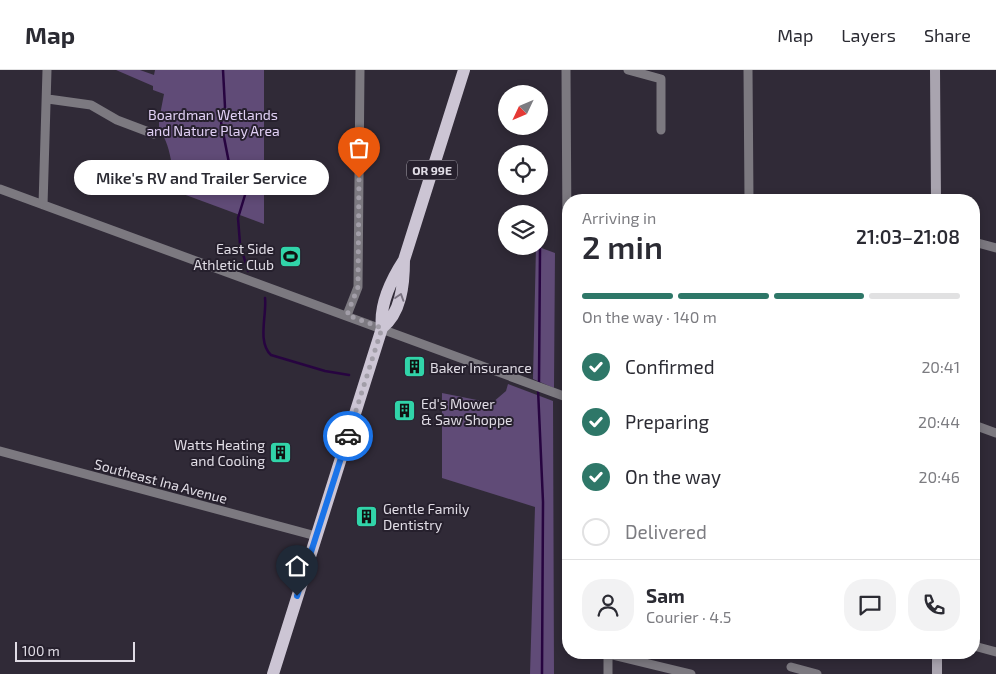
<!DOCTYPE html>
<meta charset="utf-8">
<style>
:root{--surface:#fff;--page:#f2f2f3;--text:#2b2b33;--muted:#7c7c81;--line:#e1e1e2;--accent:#2e7768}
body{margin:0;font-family:"Exo 2",sans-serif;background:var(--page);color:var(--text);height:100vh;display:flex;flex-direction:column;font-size:19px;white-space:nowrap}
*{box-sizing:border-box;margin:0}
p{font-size:16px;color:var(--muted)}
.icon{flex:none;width:28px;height:28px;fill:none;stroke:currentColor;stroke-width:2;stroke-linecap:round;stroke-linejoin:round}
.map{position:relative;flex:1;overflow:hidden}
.drawer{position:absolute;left:562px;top:124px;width:418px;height:465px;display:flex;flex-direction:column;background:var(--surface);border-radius:20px;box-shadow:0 2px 8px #0003}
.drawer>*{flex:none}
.needle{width:32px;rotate:226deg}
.fabs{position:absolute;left:498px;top:15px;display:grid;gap:10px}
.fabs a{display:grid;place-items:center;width:50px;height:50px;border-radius:50%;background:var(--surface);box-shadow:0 2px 8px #0003;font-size:25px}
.scale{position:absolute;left:15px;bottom:12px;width:120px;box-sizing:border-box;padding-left:5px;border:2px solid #e0dce5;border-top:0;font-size:14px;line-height:18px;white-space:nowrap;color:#e0dce5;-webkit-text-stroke:4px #26202d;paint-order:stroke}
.pin{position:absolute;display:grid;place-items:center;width:42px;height:42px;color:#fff;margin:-51px -21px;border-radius:50% 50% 50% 0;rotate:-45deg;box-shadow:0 0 5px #0007}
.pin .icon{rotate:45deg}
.courier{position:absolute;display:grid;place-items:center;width:50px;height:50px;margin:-25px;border:4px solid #1a73e8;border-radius:50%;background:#fff;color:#222;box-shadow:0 1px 6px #0007}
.bubble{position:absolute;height:35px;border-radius:18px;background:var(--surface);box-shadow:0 2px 8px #0003;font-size:16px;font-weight:600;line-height:35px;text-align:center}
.summary em{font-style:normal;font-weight:600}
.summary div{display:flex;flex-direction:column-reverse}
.summary{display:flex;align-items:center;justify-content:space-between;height:85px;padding:0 20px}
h1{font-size:32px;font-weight:600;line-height:38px}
.bar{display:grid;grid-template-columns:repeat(4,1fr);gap:8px 5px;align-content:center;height:60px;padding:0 20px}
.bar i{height:6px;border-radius:4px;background:var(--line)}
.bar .active{background:var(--accent)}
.bar p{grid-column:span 4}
.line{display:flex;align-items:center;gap:12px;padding:0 20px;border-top:1px solid var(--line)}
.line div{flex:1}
.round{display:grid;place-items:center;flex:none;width:52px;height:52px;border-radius:20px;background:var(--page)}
ol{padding:0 20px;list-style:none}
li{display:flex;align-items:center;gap:15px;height:55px}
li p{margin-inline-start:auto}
li .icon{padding:5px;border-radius:50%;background:var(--accent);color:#fff;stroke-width:4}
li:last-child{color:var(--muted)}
li i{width:28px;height:28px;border:2px solid var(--line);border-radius:50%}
header{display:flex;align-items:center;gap:30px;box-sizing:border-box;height:70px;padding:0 25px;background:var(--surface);border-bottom:1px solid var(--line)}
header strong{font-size:24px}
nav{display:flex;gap:28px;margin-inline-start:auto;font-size:18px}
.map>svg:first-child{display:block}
.green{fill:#604b77}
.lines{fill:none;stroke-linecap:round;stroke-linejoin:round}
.stream{stroke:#270440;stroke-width:2.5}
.street{stroke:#7c7980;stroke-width:9}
.secondary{stroke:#a9a4af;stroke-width:10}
.primary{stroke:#ccc5d4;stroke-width:12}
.oneway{stroke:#797280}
.done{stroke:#a29ea8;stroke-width:5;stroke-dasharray:0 9}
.route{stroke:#1a73e8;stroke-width:6}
.labels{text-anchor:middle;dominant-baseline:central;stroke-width:4;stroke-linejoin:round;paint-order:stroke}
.shield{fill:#26202d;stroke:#a8a4ae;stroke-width:1}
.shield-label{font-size:12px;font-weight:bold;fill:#e0dce5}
.park-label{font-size:14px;fill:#e1d0f5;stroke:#26202d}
.poi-label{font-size:14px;fill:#e0dce5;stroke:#26202d;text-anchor:start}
.street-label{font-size:14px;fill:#e0dce5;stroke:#26202d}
</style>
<header>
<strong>Map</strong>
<nav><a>Map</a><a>Layers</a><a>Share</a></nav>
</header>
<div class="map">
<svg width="996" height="604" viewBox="0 0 996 604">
<rect width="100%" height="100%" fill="#302a37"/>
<path class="green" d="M 116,0 L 140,0 L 154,5 L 155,0 L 264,0 L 264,154 L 175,121 C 174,106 170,69 159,61 L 159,50 L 164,24 L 153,20 L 153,16 Z
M 536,176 L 555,183 L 554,318 L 533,309 Z
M 508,314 L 553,331 L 554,604 L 530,604 L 535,437 L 442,408 L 442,323 L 492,333 L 506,321 Z"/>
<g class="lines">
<path class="stream" d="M 223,0 L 225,37 L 221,52 L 230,98 L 233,104 L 243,113 L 245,125 L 238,148 L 240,174 L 248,201
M 265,228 C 267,245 257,272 271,285 L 325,301 L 349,305
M 539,314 L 540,178
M 538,319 L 543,432 L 542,604"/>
<path class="street" d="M 566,0 L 568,328
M 628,0 L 661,9 L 661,60
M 748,0 L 749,130
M 48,29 L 91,35 L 117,50 L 154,64
M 0,119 L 569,328
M 43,135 L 47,0
M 974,172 L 996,178
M 347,245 L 358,217 L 360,0
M 974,355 L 996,363
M 0,381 L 316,466
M 974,576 L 996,582
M 608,582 L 608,604
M 608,584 L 691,604
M 791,597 L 817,604"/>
<path class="secondary" d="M 935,0 L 936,130
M 937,604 L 937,582"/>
<path class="primary" d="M 382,258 C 401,243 404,215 404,190
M 273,604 L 382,258 C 379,234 391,210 404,190 L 464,0"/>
</g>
<defs><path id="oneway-chevron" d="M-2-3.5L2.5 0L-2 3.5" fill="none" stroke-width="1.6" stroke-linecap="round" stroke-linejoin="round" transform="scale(1.25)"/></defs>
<use class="oneway" href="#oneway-chevron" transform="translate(400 227) rotate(-72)"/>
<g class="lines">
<path class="done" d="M 348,366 L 382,258 L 347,245 L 358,217 L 359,108"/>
<path class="route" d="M 297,526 L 348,366"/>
</g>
<defs>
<symbol id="stadium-square" viewBox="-11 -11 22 22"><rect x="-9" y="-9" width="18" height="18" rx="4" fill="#31d4a9" stroke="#26202d"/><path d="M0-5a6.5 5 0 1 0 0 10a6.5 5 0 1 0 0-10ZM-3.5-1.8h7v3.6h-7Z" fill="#111"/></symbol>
<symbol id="building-square" viewBox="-11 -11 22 22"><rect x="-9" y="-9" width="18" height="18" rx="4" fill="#31d4a9" stroke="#26202d"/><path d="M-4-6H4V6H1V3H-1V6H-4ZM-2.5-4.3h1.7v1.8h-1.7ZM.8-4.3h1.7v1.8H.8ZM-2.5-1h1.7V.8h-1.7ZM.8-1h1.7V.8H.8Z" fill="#111"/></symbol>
</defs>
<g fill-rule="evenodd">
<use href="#stadium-square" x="278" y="174" width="25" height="25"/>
<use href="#building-square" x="402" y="284" width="25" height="25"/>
<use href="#building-square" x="392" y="328" width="25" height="25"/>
<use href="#building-square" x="268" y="370" width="25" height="25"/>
<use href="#building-square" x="354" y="434" width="25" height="25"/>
</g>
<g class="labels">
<rect class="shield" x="407" y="90.5" width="50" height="19" rx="4"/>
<g class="shield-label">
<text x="432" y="100">OR 99E</text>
</g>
<g class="park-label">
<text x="213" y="44">Boardman Wetlands<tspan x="213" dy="16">and Nature Play Area</tspan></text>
</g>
<g class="poi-label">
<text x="274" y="178" text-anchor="end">East Side<tspan x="274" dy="16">Athletic Club</tspan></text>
<text x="430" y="297">Baker Insurance</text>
<text x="421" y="333">Ed's Mower<tspan x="421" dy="16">&amp; Saw Shoppe</tspan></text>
<text x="265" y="374" text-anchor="end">Watts Heating<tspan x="265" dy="16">and Cooling</tspan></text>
<text x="383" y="438">Gentle Family<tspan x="383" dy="16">Dentistry</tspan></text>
</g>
<g class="street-label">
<text transform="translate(161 411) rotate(15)">Southeast Ina Avenue</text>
</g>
</g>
</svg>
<div class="fabs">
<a><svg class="needle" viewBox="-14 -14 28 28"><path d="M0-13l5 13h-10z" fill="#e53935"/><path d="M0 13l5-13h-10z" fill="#7c7c81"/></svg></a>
<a><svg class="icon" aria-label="locate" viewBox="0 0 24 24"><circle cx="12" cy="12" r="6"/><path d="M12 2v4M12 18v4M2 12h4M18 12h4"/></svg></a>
<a><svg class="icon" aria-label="layers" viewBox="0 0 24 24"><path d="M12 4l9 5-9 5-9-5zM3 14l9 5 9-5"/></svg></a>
</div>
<div class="scale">100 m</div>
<div class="pin" style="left:359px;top:108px;background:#ea580c"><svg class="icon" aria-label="bag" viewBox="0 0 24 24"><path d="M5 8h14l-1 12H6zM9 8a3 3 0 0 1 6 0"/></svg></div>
<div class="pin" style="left:297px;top:526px;background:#1f2937"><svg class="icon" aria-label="home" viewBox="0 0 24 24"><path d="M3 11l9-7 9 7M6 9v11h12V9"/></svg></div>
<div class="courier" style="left:348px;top:366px"><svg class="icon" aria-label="car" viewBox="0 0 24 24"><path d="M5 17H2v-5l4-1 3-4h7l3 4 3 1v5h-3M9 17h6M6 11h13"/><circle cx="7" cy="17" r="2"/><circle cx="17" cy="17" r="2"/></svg></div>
<div class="bubble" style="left:74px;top:90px;width:255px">Mike's RV and Trailer Service</div>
<section class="drawer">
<div class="summary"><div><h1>2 min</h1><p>Arriving in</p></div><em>21:03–21:08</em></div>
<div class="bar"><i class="active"></i><i class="active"></i><i class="active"></i><i></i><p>On the way · 140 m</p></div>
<ol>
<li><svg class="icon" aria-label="check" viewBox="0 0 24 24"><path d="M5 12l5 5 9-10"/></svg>Confirmed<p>20:41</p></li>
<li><svg class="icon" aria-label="check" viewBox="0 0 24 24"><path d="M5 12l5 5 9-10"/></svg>Preparing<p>20:44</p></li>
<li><svg class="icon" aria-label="check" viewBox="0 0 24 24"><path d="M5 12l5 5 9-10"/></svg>On the way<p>20:46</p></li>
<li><i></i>Delivered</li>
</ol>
<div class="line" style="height:90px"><a class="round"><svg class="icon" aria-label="person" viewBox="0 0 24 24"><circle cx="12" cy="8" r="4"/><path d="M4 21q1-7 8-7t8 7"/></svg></a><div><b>Sam</b><p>Courier · 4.5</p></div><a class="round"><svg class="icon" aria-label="chat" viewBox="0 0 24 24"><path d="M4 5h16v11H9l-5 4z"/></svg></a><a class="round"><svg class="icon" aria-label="phone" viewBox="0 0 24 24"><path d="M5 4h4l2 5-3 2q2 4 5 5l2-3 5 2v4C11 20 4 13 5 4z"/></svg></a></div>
</section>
</div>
